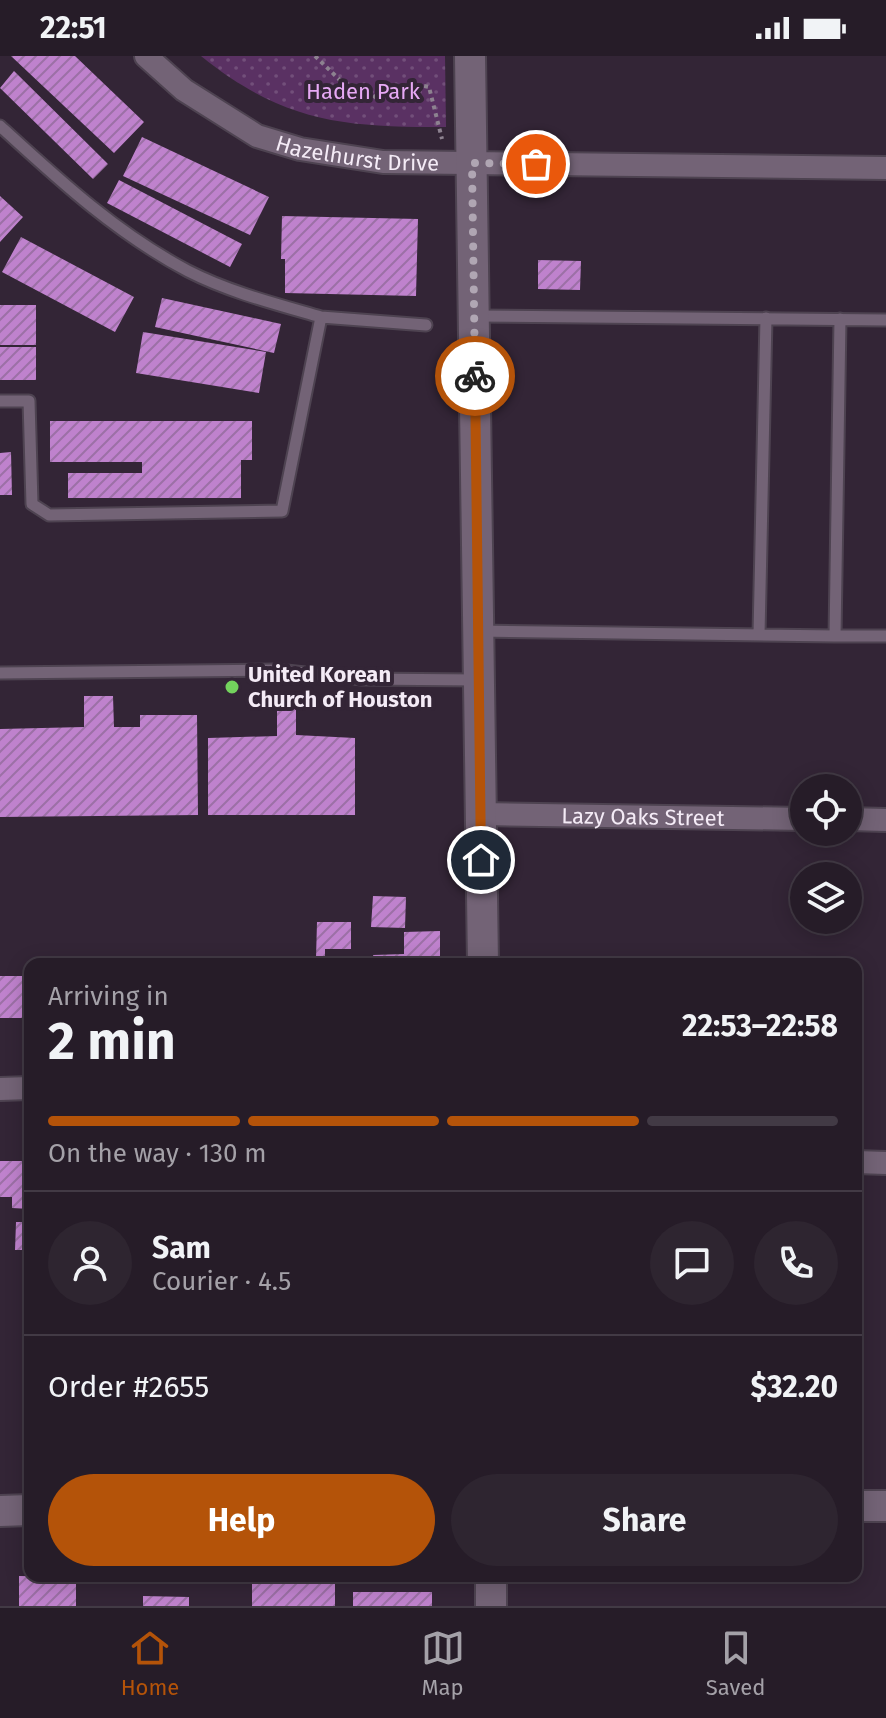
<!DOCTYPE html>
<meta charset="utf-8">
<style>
:root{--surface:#261c28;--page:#2e2530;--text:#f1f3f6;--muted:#a4a1a8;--line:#423a45;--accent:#b45309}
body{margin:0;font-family:"Fira Sans",sans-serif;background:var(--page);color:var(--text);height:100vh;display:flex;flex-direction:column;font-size:30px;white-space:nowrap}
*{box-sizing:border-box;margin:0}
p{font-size:26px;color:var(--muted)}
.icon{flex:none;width:44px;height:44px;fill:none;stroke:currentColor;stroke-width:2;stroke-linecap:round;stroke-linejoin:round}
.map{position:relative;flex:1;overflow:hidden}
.side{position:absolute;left:24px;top:902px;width:838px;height:624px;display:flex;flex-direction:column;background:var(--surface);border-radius:16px;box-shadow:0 4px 20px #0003,0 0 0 2px var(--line)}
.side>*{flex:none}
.tools{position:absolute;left:790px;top:718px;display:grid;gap:16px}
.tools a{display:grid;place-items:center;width:72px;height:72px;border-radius:50%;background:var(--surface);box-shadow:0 4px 20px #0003,0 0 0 2px var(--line);font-size:40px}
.pin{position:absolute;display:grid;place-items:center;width:68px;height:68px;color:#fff;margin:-34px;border:4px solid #fff;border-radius:50%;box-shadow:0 2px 8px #0007}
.courier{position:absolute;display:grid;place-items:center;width:80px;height:80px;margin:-40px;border:6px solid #b45309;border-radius:50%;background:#fff;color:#222;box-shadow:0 2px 10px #0007}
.head em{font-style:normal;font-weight:700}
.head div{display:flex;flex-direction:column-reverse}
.head{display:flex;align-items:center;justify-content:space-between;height:136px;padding:0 24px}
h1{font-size:52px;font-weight:700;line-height:60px}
.bar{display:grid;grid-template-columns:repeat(4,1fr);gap:12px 8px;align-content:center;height:96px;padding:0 24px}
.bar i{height:10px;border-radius:6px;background:var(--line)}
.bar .selected{background:var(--accent)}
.bar p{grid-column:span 4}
.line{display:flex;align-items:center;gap:20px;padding:0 24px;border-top:2px solid var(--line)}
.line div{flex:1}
.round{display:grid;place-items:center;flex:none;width:84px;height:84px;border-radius:42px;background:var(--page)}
.action{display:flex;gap:16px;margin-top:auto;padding:16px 24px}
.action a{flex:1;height:92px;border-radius:48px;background:var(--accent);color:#fff;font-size:32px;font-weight:700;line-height:92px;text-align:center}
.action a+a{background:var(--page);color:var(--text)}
.status{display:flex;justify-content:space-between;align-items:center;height:56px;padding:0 40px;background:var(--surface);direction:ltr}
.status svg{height:22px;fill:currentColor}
.tab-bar{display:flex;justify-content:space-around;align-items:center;height:112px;border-top:2px solid var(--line);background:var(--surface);font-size:22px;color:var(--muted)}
.tab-bar a{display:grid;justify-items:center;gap:4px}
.tab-bar .selected{color:var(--accent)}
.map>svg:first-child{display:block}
.park{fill:url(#park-dots)}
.building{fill:url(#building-hatch)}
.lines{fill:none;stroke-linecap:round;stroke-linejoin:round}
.lane-casing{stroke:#4e4351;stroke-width:15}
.street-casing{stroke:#4e4351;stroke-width:26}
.secondary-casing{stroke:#4e4351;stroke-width:34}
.path{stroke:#8d8290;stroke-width:4;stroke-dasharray:4 4;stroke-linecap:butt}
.lane{stroke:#736376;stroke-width:11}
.street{stroke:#736376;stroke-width:22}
.secondary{stroke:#736376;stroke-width:30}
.done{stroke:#b0a6b3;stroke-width:8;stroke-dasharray:0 14.4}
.route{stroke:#b45309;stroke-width:10}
.poi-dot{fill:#73d25d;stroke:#332536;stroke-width:3}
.labels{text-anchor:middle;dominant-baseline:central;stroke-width:8;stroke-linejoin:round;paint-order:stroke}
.park-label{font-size:22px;fill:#e7a9f5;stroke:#332536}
.street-label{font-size:22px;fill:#f4ebf6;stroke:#332536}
.poi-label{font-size:22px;font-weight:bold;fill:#f4ebf6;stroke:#332536;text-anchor:start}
</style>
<div class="status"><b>22:51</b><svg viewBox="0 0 49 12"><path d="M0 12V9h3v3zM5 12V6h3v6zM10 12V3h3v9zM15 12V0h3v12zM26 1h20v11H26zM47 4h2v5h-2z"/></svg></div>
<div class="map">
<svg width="886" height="1550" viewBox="0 0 886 1550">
<defs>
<pattern id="park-dots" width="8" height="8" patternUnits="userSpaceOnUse" patternTransform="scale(2)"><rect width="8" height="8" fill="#5a3163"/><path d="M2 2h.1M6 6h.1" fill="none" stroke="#724f7a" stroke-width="1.8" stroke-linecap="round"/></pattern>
<pattern id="building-hatch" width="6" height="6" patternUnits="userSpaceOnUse" patternTransform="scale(2)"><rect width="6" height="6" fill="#bf82cd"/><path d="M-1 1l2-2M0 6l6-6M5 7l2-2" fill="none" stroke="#9c70a6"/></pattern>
</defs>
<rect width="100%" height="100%" fill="#332536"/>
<path class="park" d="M 201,0 L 445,0 L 446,71 C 344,71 284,67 201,0 Z"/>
<path class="building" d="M 11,0 L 75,0 L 144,66 L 114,97 Z
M 14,15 L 108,108 L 93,123 L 0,32 Z
M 142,81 L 269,141 L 250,179 L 123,120 Z
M 119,124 L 242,188 L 230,211 L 107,147 Z
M 0,140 L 23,161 L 0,186 Z
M 282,160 L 418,163 L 416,240 L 285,237 L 285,203 L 281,203 Z
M 21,181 L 134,241 L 115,276 L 2,216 Z
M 538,204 L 581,205 L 580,234 L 538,233 Z
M 162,242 L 281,268 L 274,297 L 155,271 Z
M 0,249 L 36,249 L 36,289 L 0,289 Z
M 143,276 L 266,296 L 259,337 L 136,317 Z
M 0,291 L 36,291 L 36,324 L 0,324 Z
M 50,365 L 252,365 L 252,404 L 241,404 L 241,442 L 68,442 L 68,417 L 142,417 L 142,406 L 50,406 Z
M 11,396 L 12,439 L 0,439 L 0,397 Z
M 84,640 L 113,640 L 114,671 L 140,671 L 140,659 L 197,659 L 198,759 L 0,761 L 0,673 L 84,671 Z
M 277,643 L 296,643 L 296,679 L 355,682 L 355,759 L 208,759 L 208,682 L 277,680 Z
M 373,840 L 406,841 L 405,872 L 371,871 Z
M 317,866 L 351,866 L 351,893 L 325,893 L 325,908 L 261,908 L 261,901 L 316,902 Z
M 440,875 L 440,908 L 373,908 L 373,899 L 404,898 L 404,876 Z
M 0,920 L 30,920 L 30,962 L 0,962 Z
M 0,1105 L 30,1105 L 30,1153 L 12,1152 L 12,1141 L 0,1141 Z
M 16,1166 L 30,1166 L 30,1194 L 15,1194 Z
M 19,1520 L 76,1521 L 76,1550 L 19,1550 Z
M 335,1523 L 335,1550 L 252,1550 L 252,1524 Z
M 353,1536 L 432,1536 L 432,1550 L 353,1550 Z
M 143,1540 L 189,1541 L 189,1550 L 143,1550 Z"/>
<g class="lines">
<defs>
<path id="lane" d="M 0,70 C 59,124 116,177 188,215 C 229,236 276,248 321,261 L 282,455 L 49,459 L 32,448 L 29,345 L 0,345
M 475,260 L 886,264
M 321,261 L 426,269
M 840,263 L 835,580 L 886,580
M 479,575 L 835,580
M 759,578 L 766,262
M 0,617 L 277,614 L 362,623 L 478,624"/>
<g id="street">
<path id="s1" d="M 146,0 L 184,34 L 257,80 L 300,93 L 383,106 L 886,112"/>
<path id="s2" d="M 481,758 L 804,763"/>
<path d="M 848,763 L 886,764"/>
<path d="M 0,1033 L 30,1032"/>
<path d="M 856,1106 L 886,1107"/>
</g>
<path id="secondary" d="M 470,0 L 483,908
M 856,1450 L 886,1450
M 0,1455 L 30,1454
M 491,1520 L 491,1550"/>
</defs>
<use href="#lane" class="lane-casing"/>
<use href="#street" class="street-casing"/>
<use href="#secondary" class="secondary-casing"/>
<path class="path" d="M 315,0 L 343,27 L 360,31 L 381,45 L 419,29 L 429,31 L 442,83"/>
<use href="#lane" class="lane"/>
<use href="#street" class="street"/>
<use href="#secondary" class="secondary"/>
</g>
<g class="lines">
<path class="done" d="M 475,320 L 472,107 L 536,108"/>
<path class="route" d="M 475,320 L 481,804"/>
</g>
<circle class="poi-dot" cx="232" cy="631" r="8"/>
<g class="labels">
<g class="park-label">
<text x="363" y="35">Haden Park</text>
</g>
<g class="street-label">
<text stroke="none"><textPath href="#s1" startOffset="240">Hazelhurst Drive</textPath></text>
<text stroke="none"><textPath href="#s2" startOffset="162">Lazy Oaks Street</textPath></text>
</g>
<g class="poi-label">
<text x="248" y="618">United Korean<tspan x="248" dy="25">Church of Houston</tspan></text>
</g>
</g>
</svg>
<div class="tools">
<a><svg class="icon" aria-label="locate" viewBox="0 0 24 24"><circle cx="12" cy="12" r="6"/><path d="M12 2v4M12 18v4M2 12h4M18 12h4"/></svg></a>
<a><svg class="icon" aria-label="layers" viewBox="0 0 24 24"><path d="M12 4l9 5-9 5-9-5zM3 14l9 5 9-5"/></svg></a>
</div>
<div class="pin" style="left:536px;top:108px;background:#ea580c"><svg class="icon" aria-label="bag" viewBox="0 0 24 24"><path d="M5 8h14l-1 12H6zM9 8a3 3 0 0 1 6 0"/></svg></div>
<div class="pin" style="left:481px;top:804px;background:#1f2937"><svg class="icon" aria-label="home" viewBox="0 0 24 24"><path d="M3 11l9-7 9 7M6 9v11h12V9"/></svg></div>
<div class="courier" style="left:475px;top:320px"><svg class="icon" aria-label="bike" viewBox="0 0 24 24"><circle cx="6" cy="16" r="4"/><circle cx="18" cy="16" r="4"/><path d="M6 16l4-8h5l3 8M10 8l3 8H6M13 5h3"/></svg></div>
<section class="side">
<div class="head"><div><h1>2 min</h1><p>Arriving in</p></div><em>22:53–22:58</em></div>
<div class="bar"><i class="selected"></i><i class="selected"></i><i class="selected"></i><i></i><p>On the way · 130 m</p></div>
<div class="line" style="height:144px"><a class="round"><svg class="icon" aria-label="person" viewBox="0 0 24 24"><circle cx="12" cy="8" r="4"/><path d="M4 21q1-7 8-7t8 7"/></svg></a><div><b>Sam</b><p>Courier · 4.5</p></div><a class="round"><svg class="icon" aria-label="chat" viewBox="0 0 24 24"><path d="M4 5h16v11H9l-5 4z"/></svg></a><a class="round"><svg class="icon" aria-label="phone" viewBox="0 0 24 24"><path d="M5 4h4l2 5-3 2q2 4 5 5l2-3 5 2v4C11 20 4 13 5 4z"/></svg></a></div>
<div class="line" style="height:104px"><div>Order #2655</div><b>$32.20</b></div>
<div class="action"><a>Help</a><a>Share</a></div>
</section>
</div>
<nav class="tab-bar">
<a class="selected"><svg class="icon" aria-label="home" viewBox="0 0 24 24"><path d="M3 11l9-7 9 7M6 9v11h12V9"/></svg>Home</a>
<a><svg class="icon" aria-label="map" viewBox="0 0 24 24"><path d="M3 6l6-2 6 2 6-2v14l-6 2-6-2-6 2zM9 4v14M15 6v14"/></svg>Map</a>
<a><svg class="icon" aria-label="saved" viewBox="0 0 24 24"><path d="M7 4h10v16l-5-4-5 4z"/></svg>Saved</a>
</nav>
